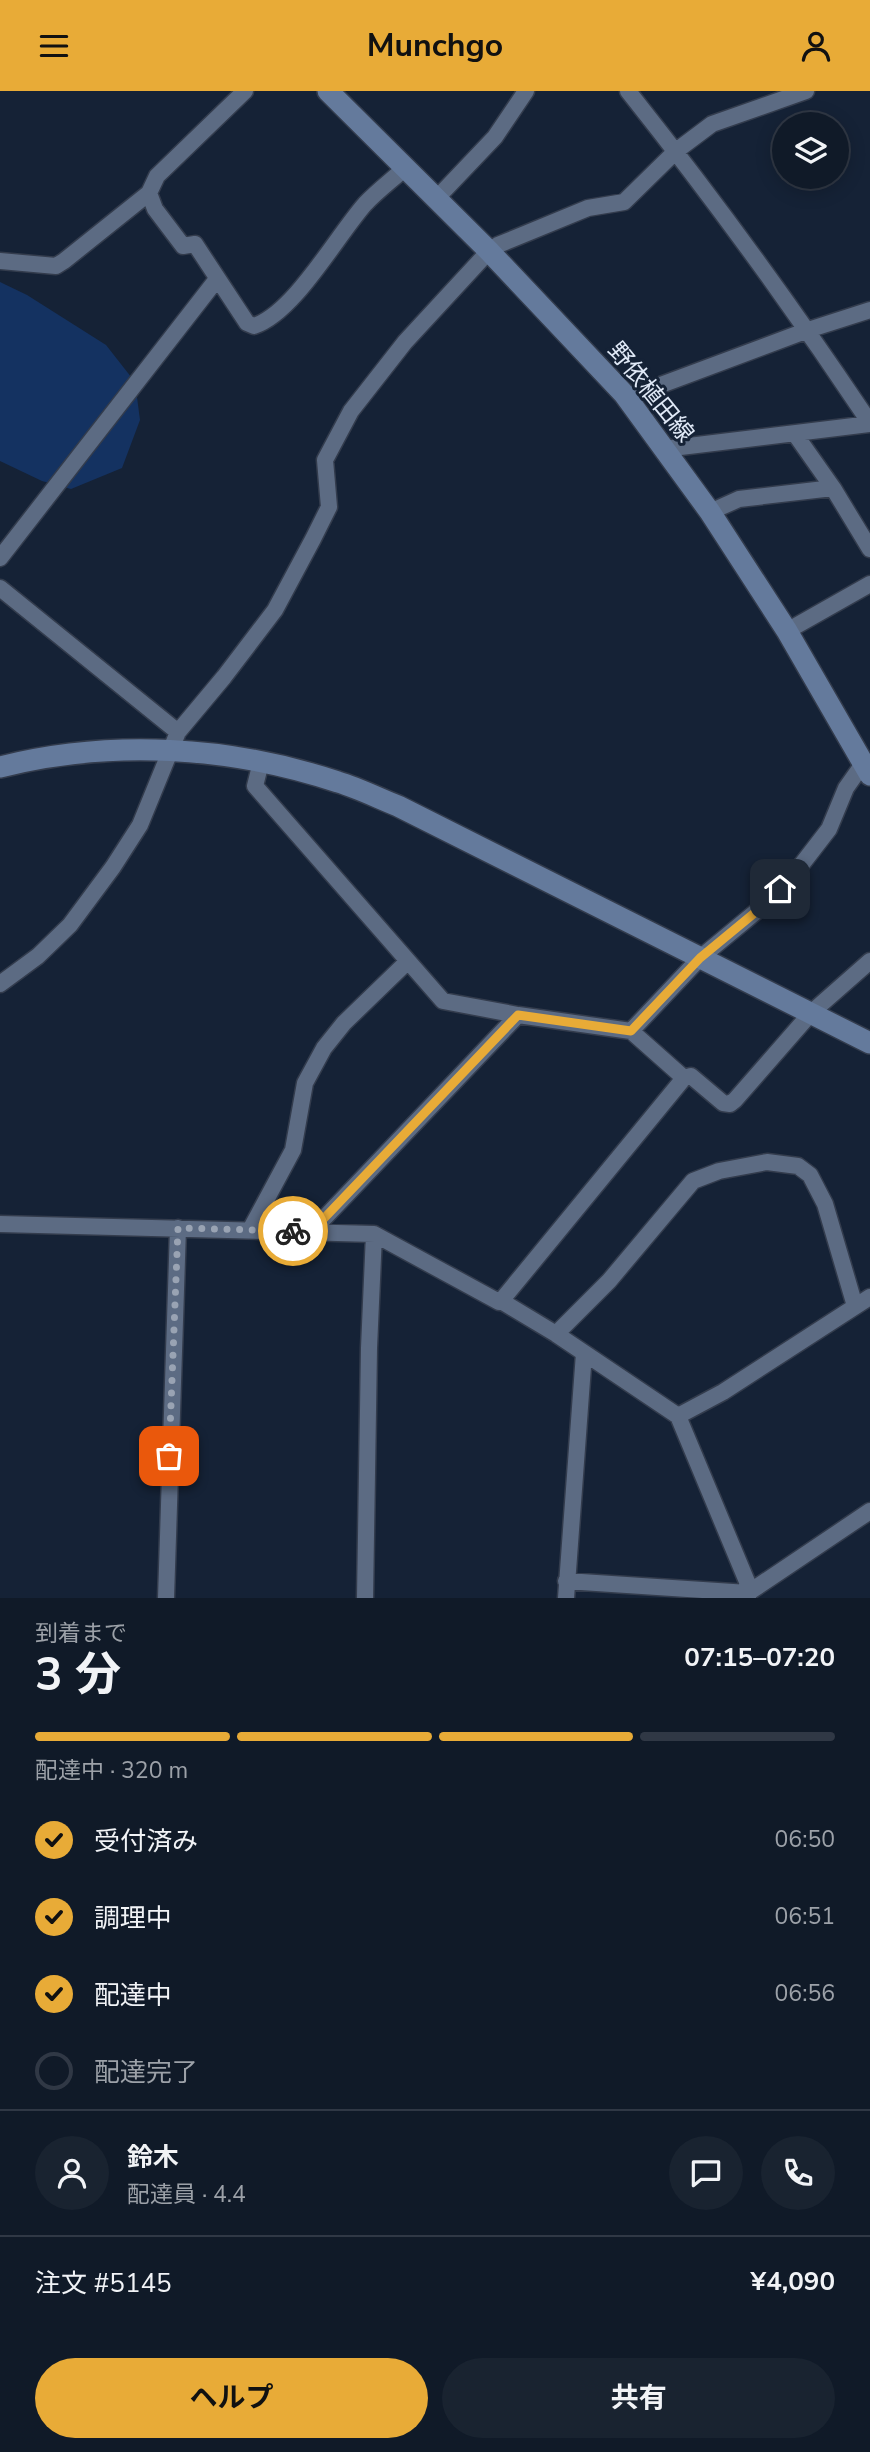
<!DOCTYPE html>
<html lang="ja">
<meta charset="utf-8">
<style>
:root{--surface:#101a28;--page:#192330;--text:#f1f3f6;--muted:#9ca1a8;--line:#303845;--accent:#e8ab37}
body{margin:0;font-family:"Nunito Sans","Noto Sans JP",sans-serif;background:var(--page);color:var(--text);height:100vh;display:flex;flex-direction:column;font-size:26px;white-space:nowrap}
*{box-sizing:border-box;margin:0}
p{font-size:23px;color:var(--muted)}
.icon{flex:none;width:38px;height:38px;fill:none;stroke:currentColor;stroke-width:2;stroke-linecap:round;stroke-linejoin:round}
.map{position:relative;height:1507px;overflow:hidden}
.details{display:flex;flex-direction:column;background:var(--surface);flex:1}
.details>*{flex:none}
.tools{position:absolute;left:772px;top:21px;display:grid;gap:14px}
.tools a{display:grid;place-items:center;width:77px;height:77px;border-radius:50%;background:var(--surface);box-shadow:0 4px 18px #0003,0 0 0 2px var(--line);font-size:35px}
.pin{position:absolute;display:grid;place-items:center;width:60px;height:60px;color:#fff;margin:-30px;border-radius:14px;box-shadow:0 4px 10px #0006}
.courier{position:absolute;display:grid;place-items:center;width:70px;height:70px;margin:-35px;border:5px solid #e8ab37;border-radius:50%;background:#fff;color:#222;box-shadow:0 2px 9px #0007}
.summary em{font-style:normal;font-weight:700}
.summary div{display:flex;flex-direction:column-reverse}
.summary{display:flex;align-items:center;justify-content:space-between;height:119px;padding:0 35px}
h1{font-size:46px;font-weight:700;line-height:52px}
.bar{display:grid;grid-template-columns:repeat(4,1fr);gap:10px 7px;align-content:center;height:84px;padding:0 35px}
.bar i{height:9px;border-radius:5px;background:var(--line)}
.bar .on{background:var(--accent)}
.bar p{grid-column:span 4}
.line{display:flex;align-items:center;gap:18px;padding:0 35px;border-top:2px solid var(--line)}
.line div{flex:1}
.round{display:grid;place-items:center;flex:none;width:74px;height:74px;border-radius:37px;background:var(--page)}
ol{padding:0 35px;list-style:none}
li{display:flex;align-items:center;gap:21px;height:77px}
li p{margin-inline-start:auto}
li .icon{padding:7px;border-radius:50%;background:var(--accent);color:#111;stroke-width:4}
li:last-child{color:var(--muted)}
li i{width:38px;height:38px;border:4px solid var(--line);border-radius:50%}
.primary-button{display:flex;gap:14px;margin-top:auto;padding:14px 35px}
.primary-button a{flex:1;height:80px;border-radius:42px;background:var(--accent);color:#111;font-size:28px;font-weight:700;line-height:80px;text-align:center}
.primary-button a+a{background:var(--page);color:var(--text)}
header{display:flex;justify-content:space-between;align-items:center;height:91px;padding:0 35px;background:var(--accent);color:#111;font-size:32px;font-weight:700}
.map>svg:first-child{display:block}
.green{fill:#143261}
.lines{fill:none;stroke-linecap:round;stroke-linejoin:round}
.street-casing{stroke:#333c4d;stroke-width:19}
.secondary-casing{stroke:#333c4d;stroke-width:24}
.street{stroke:#5c6b83;stroke-width:16}
.secondary{stroke:#647a9c;stroke-width:21}
.done{stroke:#99a3b3;stroke-width:7;stroke-dasharray:0 12.6}
.route{stroke:#e8ab37;stroke-width:9}
.labels{text-anchor:middle;dominant-baseline:central;stroke-width:6;stroke-linejoin:round;paint-order:stroke}
.street-label{font-size:24px;fill:#e0e9f7;stroke:#152236}
</style>
<header><svg class="icon" aria-label="menu" viewBox="0 0 24 24"><path d="M4 6h16M4 12h16M4 18h16"/></svg>Munchgo<svg class="icon" aria-label="person" viewBox="0 0 24 24"><circle cx="12" cy="8" r="4"/><path d="M4 21q1-7 8-7t8 7"/></svg></header>
<div class="map">
<svg width="870" height="1507" viewBox="0 0 870 1507">
<rect width="100%" height="100%" fill="#152236"/>
<path class="green" d="M 0,191 L 27,204 L 106,254 L 135,291 L 140,329 L 122,377 L 71,398 L 42,390 L 0,370 Z"/>
<g class="lines">
<defs>
<path id="street" d="M 628,0 C 713,107 794,218 870,332
M 149,102 L 155,118 L 183,155 L 195,153 L 247,232 L 254,235 C 294,222 336,146 365,113 C 377,100 392,89 405,77
M 436,108 L 495,46 L 526,0
M 0,170 L 56,175 L 64,170 L 149,102 L 157,85 L 245,0
M 624,303 L 634,304 L 808,239 L 870,219
M 795,343 L 833,397 L 870,458
M 664,358 L 870,333
M 710,421 L 739,408 L 833,397
M 0,467 L 217,188
M 0,497 L 178,641
M 787,540 L 870,493
M 261,671 L 255,695 L 443,910 L 518,924 L 631,940 L 684,987 L 691,985 L 723,1012 L 730,1013 L 735,1009 L 811,922 L 870,870
M 0,893 L 38,865 L 70,834 L 113,776 L 140,734 L 178,641 L 224,586 L 275,519 L 313,448 L 329,416 L 325,369 L 351,320 L 405,251 L 489,160 L 498,154 L 588,117 L 624,111 L 676,60 L 712,33 L 806,0
M 631,940 L 700,867 L 769,810 L 792,786 L 829,738 L 846,697 L 863,673
M 0,1133 L 374,1143 L 499,1211 L 501,1210 L 556,1243 L 678,1325 L 748,1493 L 748,1507
M 250,1139 L 293,1059 L 305,992 L 324,957 L 344,932 L 407,871
M 311,1141 L 518,924
M 501,1210 L 684,987
M 556,1243 L 609,1190 L 693,1090 L 719,1080 L 767,1071 L 798,1075 L 810,1084 L 825,1113 L 855,1215
M 678,1325 L 723,1301 L 870,1206
M 566,1490 L 748,1502 L 870,1420
M 166,1507 L 178,1137
M 365,1507 L 369,1257 L 374,1143
M 566,1507 L 584,1262"/>
<path id="secondary" d="M 328,0 L 489,160 L 624,303 L 710,421 L 787,540 L 870,684
M 0,676 C 111,648 230,655 338,691 C 358,697 378,707 398,715 L 870,952"/>
</defs>
<use href="#street" class="street-casing"/>
<use href="#secondary" class="secondary-casing"/>
<use href="#street" class="street"/>
<use href="#secondary" class="secondary"/>
</g>
<g class="lines">
<path class="done" d="M 169,1365 L 178,1137 L 293,1140"/>
<path class="route" d="M 293,1140 L 311,1141 L 518,924 L 631,940 L 700,867 L 769,810 L 780,798"/>
</g>
<g class="labels">
<g class="street-label">
<text transform="translate(651 301) rotate(51)">野依植田線</text>
</g>
</g>
</svg>
<div class="tools">
<a><svg class="icon" aria-label="layers" viewBox="0 0 24 24"><path d="M12 4l9 5-9 5-9-5zM3 14l9 5 9-5"/></svg></a>
</div>
<div class="pin" style="left:169px;top:1365px;background:#ea580c"><svg class="icon" aria-label="bag" viewBox="0 0 24 24"><path d="M5 8h14l-1 12H6zM9 8a3 3 0 0 1 6 0"/></svg></div>
<div class="pin" style="left:780px;top:798px;background:#1f2937"><svg class="icon" aria-label="home" viewBox="0 0 24 24"><path d="M3 11l9-7 9 7M6 9v11h12V9"/></svg></div>
<div class="courier" style="left:293px;top:1140px"><svg class="icon" aria-label="bike" viewBox="0 0 24 24"><circle cx="6" cy="16" r="4"/><circle cx="18" cy="16" r="4"/><path d="M6 16l4-8h5l3 8M10 8l3 8H6M13 5h3"/></svg></div>
</div>
<section class="details">
<div class="summary"><div><h1>3 分</h1><p>到着まで</p></div><em>07:15–07:20</em></div>
<div class="bar"><i class="on"></i><i class="on"></i><i class="on"></i><i></i><p>配達中 · 320 m</p></div>
<ol>
<li><svg class="icon" aria-label="check" viewBox="0 0 24 24"><path d="M5 12l5 5 9-10"/></svg>受付済み<p>06:50</p></li>
<li><svg class="icon" aria-label="check" viewBox="0 0 24 24"><path d="M5 12l5 5 9-10"/></svg>調理中<p>06:51</p></li>
<li><svg class="icon" aria-label="check" viewBox="0 0 24 24"><path d="M5 12l5 5 9-10"/></svg>配達中<p>06:56</p></li>
<li><i></i>配達完了</li>
</ol>
<div class="line" style="height:126px"><a class="round"><svg class="icon" aria-label="person" viewBox="0 0 24 24"><circle cx="12" cy="8" r="4"/><path d="M4 21q1-7 8-7t8 7"/></svg></a><div><b>鈴木</b><p>配達員 · 4.4</p></div><a class="round"><svg class="icon" aria-label="chat" viewBox="0 0 24 24"><path d="M4 5h16v11H9l-5 4z"/></svg></a><a class="round"><svg class="icon" aria-label="phone" viewBox="0 0 24 24"><path d="M5 4h4l2 5-3 2q2 4 5 5l2-3 5 2v4C11 20 4 13 5 4z"/></svg></a></div>
<div class="line" style="height:91px"><div>注文 #5145</div><b>¥4,090</b></div>
<div class="primary-button"><a>ヘルプ</a><a>共有</a></div>
</section>
